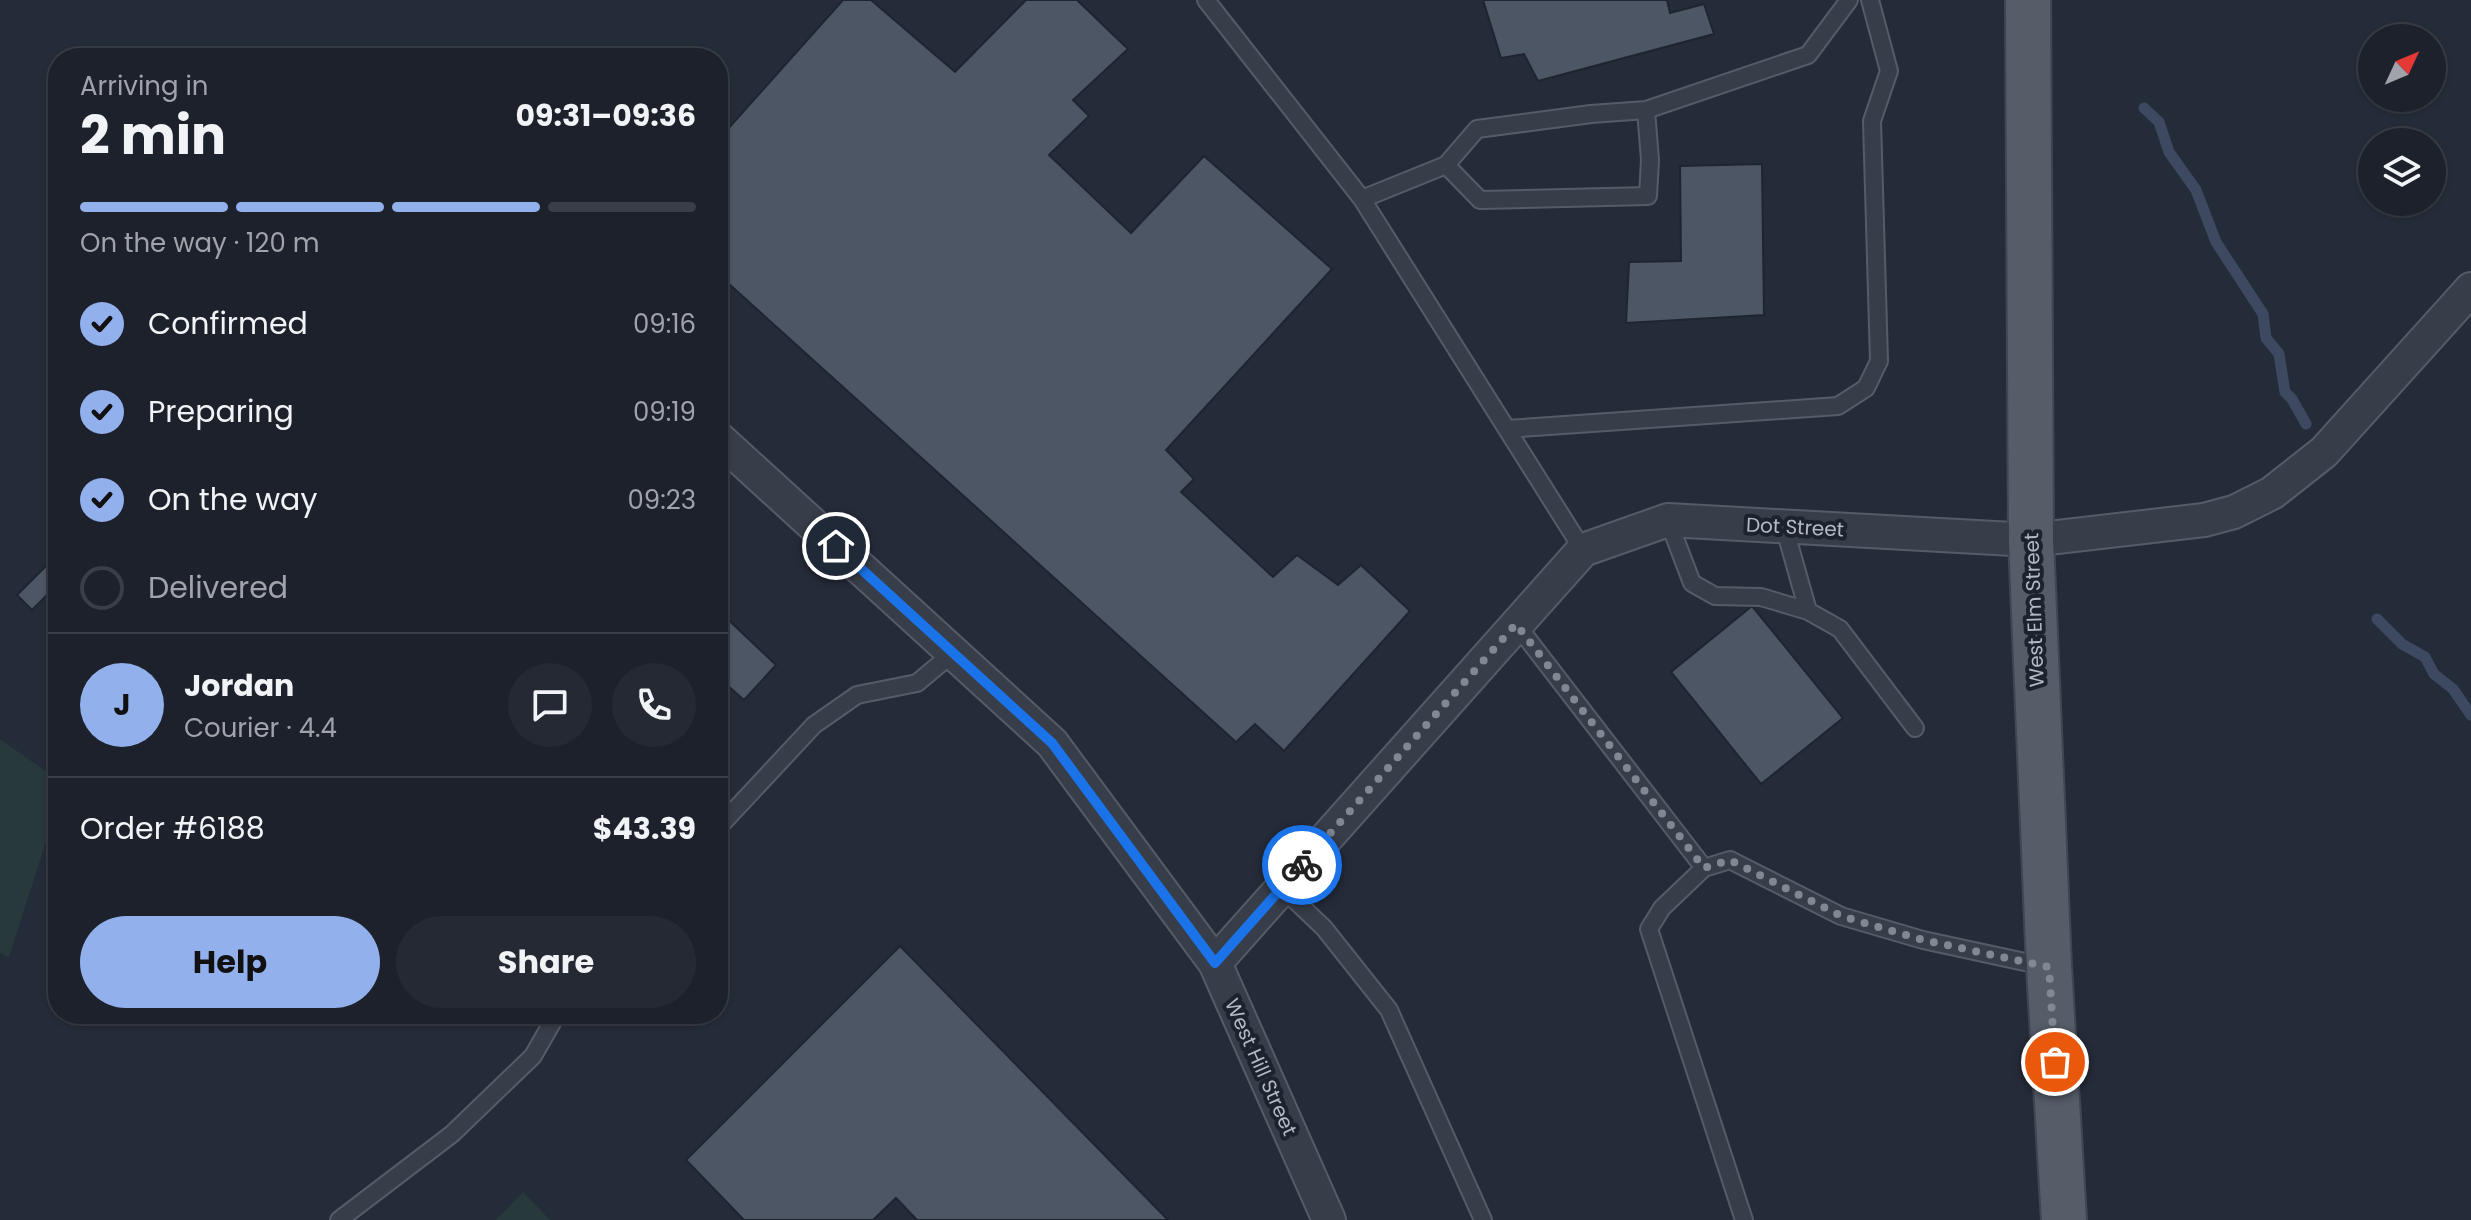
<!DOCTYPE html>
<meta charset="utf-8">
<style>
:root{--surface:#1c212b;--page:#252933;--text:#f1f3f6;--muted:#a0a3a9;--line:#3a3e47;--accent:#91b0ec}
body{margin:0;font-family:Poppins,sans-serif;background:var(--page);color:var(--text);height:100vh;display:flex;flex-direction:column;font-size:30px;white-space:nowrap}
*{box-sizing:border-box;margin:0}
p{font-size:26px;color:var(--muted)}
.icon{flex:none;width:44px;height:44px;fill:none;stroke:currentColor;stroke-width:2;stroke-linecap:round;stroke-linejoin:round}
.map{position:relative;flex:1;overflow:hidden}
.sheet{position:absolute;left:48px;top:48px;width:680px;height:976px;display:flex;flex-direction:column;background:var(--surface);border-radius:32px;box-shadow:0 2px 6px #0004,0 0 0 2px var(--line)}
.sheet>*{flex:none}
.needle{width:52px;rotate:46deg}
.tools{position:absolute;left:2358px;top:24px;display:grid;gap:16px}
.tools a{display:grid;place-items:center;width:88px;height:88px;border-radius:50%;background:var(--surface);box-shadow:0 2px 6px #0004,0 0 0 2px var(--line);font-size:40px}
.pin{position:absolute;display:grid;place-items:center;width:68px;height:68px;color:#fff;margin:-34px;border:4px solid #fff;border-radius:50%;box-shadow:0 2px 8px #0007}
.courier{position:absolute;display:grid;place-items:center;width:80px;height:80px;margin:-40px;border:6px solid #1a73e8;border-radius:50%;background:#fff;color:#222;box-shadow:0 2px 10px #0007}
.summary em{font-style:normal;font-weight:700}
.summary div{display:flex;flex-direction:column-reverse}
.summary{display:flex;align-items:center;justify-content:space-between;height:136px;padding:0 32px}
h1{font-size:52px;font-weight:700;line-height:60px}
.bar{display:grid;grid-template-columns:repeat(4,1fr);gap:12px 8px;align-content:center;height:96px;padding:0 32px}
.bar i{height:10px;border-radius:6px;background:var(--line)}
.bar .current{background:var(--accent)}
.bar p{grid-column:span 4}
.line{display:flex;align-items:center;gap:20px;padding:0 32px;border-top:2px solid var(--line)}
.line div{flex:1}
.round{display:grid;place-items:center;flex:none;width:84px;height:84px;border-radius:42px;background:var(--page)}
ol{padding:0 32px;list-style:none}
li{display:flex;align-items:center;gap:24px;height:88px}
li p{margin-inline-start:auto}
li .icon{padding:8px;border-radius:50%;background:var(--accent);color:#111;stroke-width:4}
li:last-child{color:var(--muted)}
li i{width:44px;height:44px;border:4px solid var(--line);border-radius:50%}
.action{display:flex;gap:16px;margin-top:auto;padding:16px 32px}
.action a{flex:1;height:92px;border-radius:48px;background:var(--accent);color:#111;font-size:32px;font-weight:700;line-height:92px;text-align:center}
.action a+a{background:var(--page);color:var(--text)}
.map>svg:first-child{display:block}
.green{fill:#28393b}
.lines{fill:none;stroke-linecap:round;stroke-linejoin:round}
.stream{stroke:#3c4960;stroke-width:11}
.building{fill:#4d5664;stroke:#1f2530;stroke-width:2}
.lane-casing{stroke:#565c67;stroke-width:20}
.street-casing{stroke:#565c67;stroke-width:36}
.primary-casing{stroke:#414752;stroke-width:48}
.lane{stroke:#383e49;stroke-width:16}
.street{stroke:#383e49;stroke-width:32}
.primary{stroke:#565d69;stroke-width:44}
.done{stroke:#818894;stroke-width:8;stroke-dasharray:0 14.4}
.route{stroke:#1a73e8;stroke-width:10}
.labels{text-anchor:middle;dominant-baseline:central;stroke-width:8;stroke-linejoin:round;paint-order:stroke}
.street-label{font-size:20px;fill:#b3b9c5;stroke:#1d232e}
</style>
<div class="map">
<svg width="2471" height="1220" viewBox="0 0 2471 1220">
<rect width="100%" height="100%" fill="#252c39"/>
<path class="green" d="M 0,739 L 58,780 L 58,804 L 9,957 L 0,953 Z
M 523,1192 L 550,1220 L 496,1220 Z"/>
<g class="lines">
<path class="stream" d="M 2144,108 L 2159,122 L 2169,152 L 2196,190 L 2216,242 L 2263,314 L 2266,338 L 2279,354 L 2285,392 L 2292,399 L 2306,424
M 2377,619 L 2402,644 L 2425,657 L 2434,674 L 2453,689 L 2471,715"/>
</g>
<path class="building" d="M 843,0 L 871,0 L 955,72 L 1026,0 L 1077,0 L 1128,49 L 1073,100 L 1089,116 L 1049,155 L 1131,233 L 1204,156 L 1332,269 L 1166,450 L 1194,479 L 1181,492 L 1273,577 L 1297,555 L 1338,585 L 1361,565 L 1410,611 L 1284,751 L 1255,724 L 1236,742 L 718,274 L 718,140 Z
M 1483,0 L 1667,0 L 1670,13 L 1704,4 L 1714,34 L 1538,81 L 1524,54 L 1501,58 Z
M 1762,164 L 1764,315 L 1626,323 L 1629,262 L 1681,261 L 1680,166 Z
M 50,562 L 58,570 L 58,584 L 32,610 L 17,595 Z
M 1752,606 L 1843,718 L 1761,784 L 1671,672 Z
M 718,610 L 776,665 L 744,700 L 718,677 Z
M 900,946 L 1168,1220 L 917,1220 L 896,1198 L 873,1220 L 744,1220 L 686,1160 Z"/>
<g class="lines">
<defs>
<path id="lane" d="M 1206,0 L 1362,199 L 1583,550
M 1646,110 L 1808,55 L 1849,0
M 1362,199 L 1446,165 L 1477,129 L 1591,114 L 1646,110 L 1650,160 L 1648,196 L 1480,200 L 1446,165
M 1507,429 L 1838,406 L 1866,388 L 1879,361 L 1872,121 L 1889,71 L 1870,0
M 1668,520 L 1692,583 L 1715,596 L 1761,597 L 1808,611
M 1784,526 L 1808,611 L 1840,629 L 1915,728
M 1516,624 L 1704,868
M 718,828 L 814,725 L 857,695 L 917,683 L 953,653
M 1282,888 L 1324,928 L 1389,1010 L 1483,1220
M 339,1220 L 452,1134 L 533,1056 L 557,1014
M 1744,1220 L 1649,929 L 1662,908 L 1704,868 L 1730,860 L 1841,916 L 1923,940 L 2048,967"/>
<path id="street" d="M 718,438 L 1052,743 L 1215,963 L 1329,1220
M 1215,963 L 1583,550 L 1668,520 L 2031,540 L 2204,520 L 2234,512 L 2272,493 L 2324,452 L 2471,289"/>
<path id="primary" d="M 2028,0 L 2031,540 L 2049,967 L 2064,1220"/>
</defs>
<use href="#lane" class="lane-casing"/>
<use href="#street" class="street-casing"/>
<use href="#primary" class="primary-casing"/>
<use href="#lane" class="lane"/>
<use href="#street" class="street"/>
<use href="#primary" class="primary"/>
</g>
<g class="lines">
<path class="done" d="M 1302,865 L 1516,624 L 1704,868 L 1730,860 L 1841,916 L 1923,940 L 2049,967 L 2055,1062"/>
<path class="route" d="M 836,546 L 1052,743 L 1215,963 L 1302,865"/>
</g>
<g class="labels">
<g class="street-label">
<text transform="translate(1795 527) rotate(3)">Dot Street</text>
<text transform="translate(2034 610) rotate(-92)">West Elm Street</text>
<text transform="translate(1261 1067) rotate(66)">West Hill Street</text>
</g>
</g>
</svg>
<div class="tools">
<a><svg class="needle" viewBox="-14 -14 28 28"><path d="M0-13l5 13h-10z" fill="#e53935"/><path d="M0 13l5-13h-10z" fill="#a0a3a9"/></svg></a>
<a><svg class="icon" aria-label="layers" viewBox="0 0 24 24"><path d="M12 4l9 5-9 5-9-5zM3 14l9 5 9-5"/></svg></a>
</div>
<div class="pin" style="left:2055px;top:1062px;background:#ea580c"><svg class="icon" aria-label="bag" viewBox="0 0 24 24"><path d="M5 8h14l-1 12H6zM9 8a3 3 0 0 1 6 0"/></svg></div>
<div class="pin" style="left:836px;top:546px;background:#1f2937"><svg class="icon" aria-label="home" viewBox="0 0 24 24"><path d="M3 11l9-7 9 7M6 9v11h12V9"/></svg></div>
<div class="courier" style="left:1302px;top:865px"><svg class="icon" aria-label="bike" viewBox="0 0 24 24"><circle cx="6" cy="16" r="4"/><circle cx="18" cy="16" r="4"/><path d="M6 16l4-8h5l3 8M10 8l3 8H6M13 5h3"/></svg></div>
<section class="sheet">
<div class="summary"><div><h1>2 min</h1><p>Arriving in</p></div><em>09:31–09:36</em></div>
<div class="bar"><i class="current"></i><i class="current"></i><i class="current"></i><i></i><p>On the way · 120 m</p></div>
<ol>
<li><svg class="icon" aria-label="check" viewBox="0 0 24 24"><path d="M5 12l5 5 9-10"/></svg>Confirmed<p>09:16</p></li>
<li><svg class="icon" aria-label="check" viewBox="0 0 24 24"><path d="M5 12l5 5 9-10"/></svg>Preparing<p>09:19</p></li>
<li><svg class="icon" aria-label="check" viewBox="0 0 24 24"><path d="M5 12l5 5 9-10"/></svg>On the way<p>09:23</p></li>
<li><i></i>Delivered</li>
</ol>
<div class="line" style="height:144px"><b class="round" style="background:var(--accent);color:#111">J</b><div><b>Jordan</b><p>Courier · 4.4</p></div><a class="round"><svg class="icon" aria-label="chat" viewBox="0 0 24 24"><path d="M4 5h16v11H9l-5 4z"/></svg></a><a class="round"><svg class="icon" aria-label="phone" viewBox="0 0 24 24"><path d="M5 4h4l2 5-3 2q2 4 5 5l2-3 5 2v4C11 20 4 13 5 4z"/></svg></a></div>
<div class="line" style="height:104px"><div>Order #6188</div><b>$43.39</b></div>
<div class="action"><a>Help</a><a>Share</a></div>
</section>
</div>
